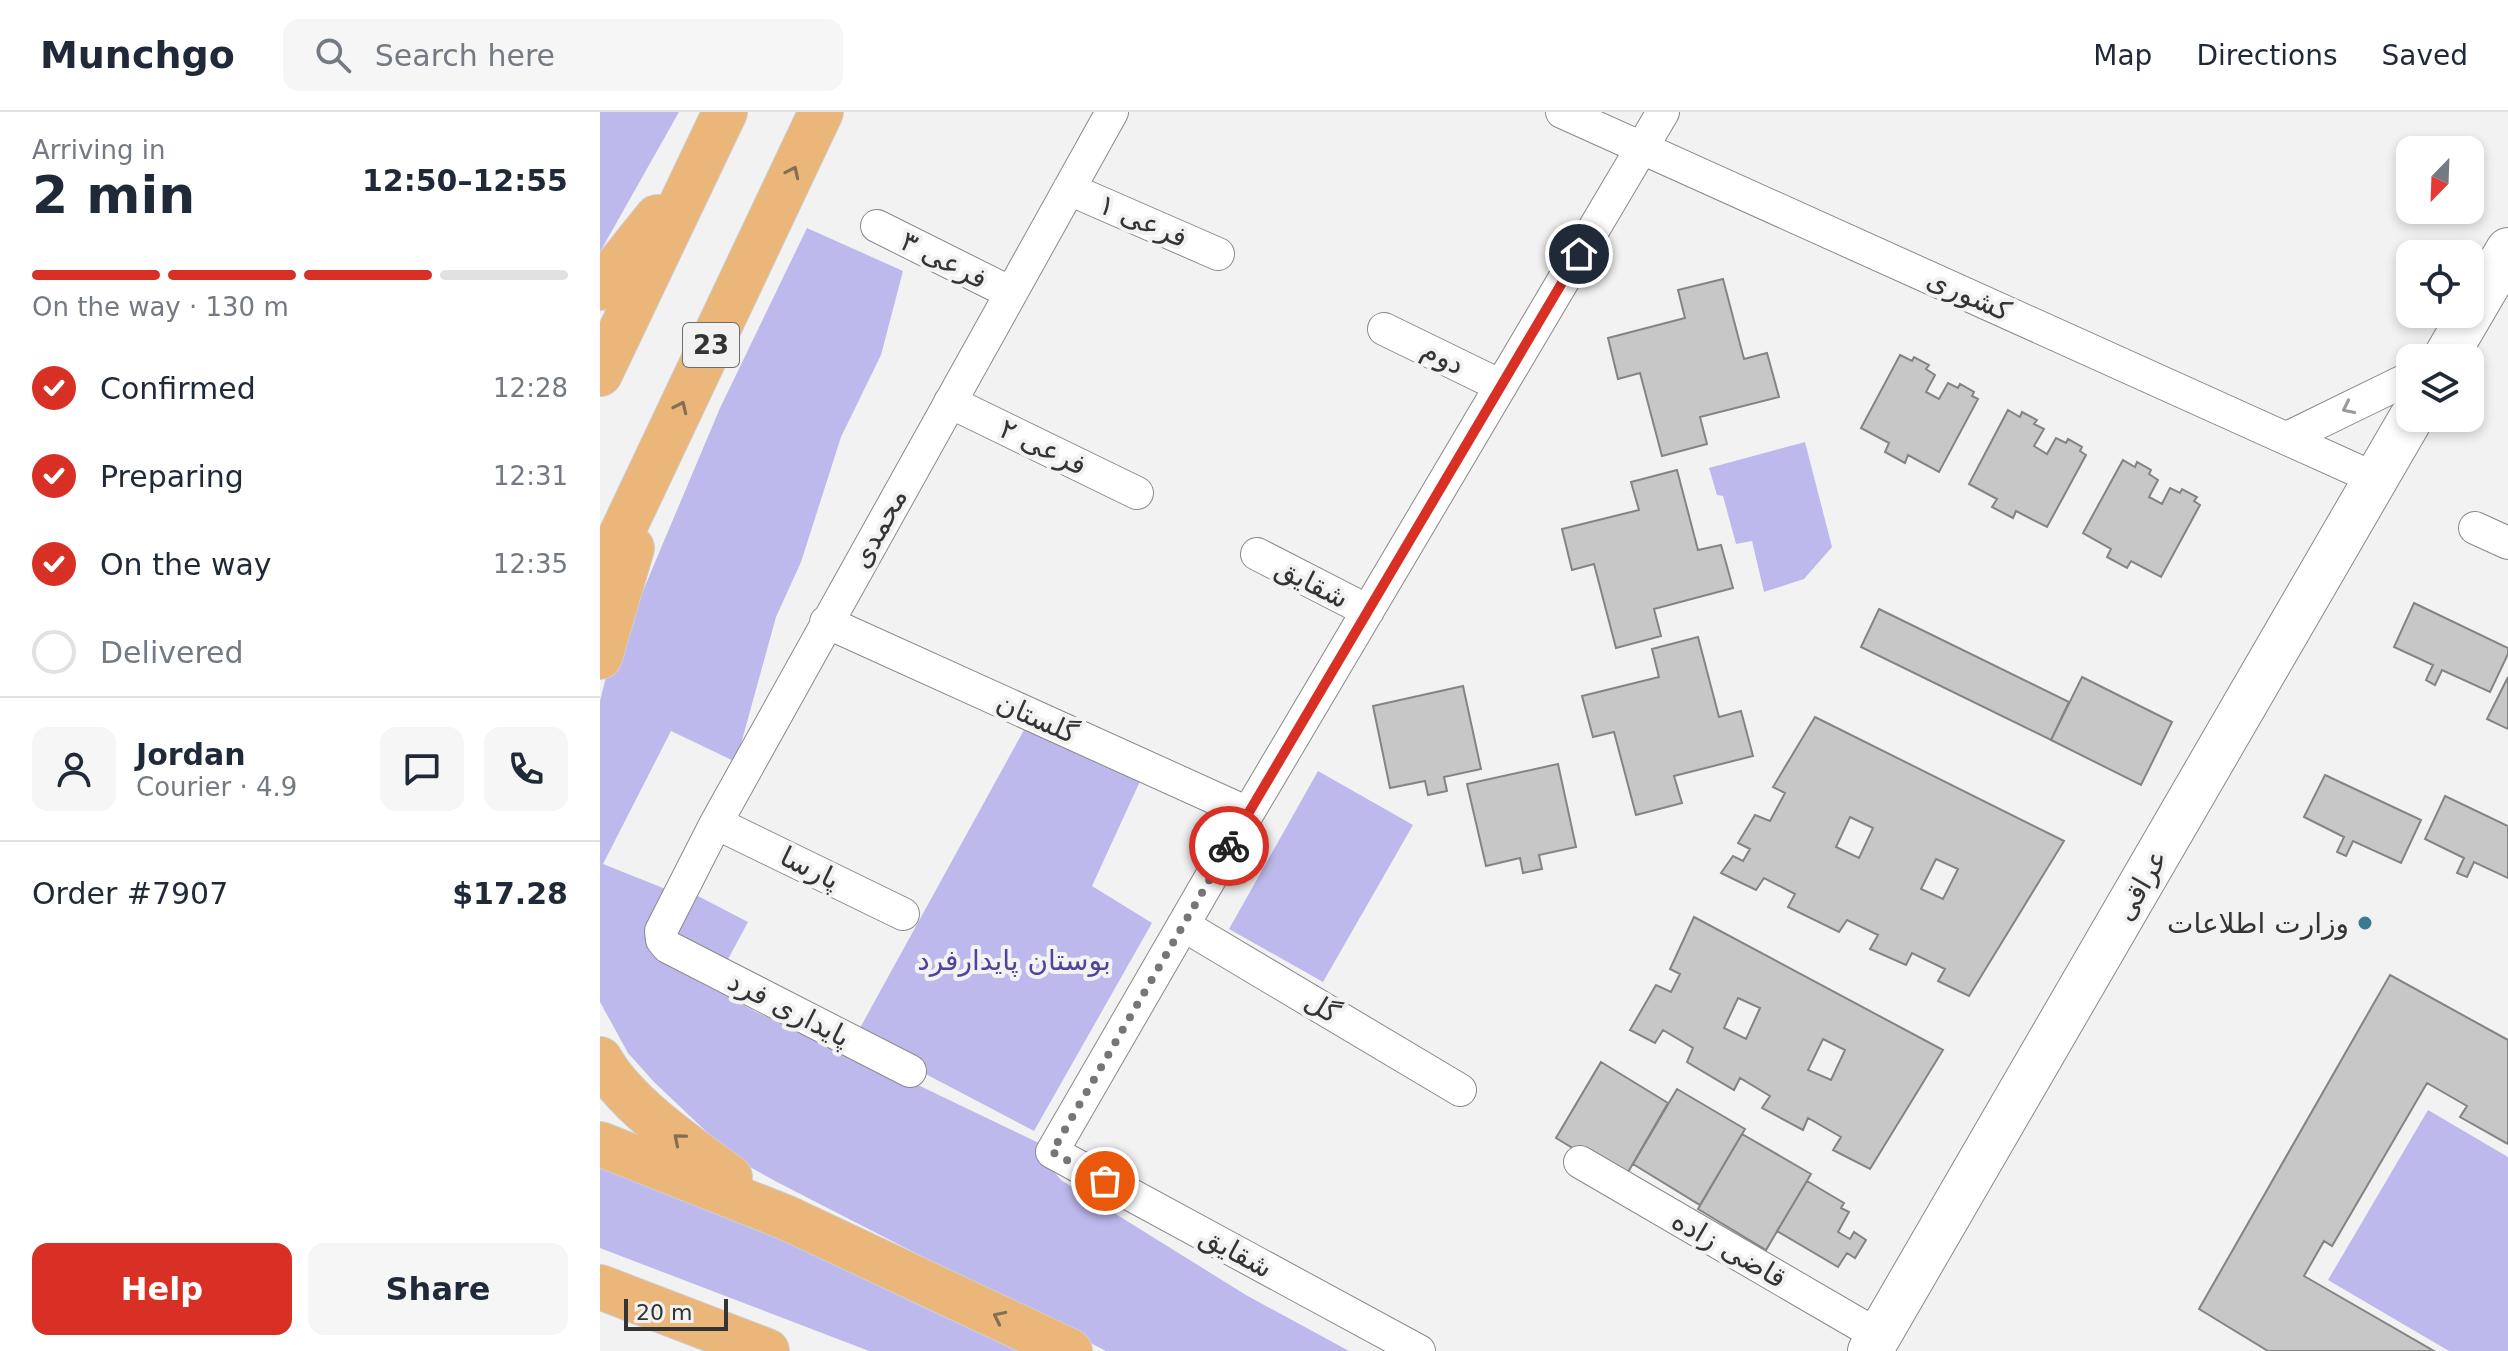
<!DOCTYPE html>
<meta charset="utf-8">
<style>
:root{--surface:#fff;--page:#f6f6f7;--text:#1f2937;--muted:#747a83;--line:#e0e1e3;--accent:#d93025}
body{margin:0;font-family:"DejaVu Sans","Noto Naskh Arabic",sans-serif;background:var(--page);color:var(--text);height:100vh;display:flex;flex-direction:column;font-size:30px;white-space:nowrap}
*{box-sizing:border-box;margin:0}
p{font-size:26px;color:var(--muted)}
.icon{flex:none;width:44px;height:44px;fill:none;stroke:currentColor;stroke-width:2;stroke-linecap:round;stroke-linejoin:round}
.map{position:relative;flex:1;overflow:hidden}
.details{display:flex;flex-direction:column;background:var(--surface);width:600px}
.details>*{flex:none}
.needle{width:52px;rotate:203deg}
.buttons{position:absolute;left:1796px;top:24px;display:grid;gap:16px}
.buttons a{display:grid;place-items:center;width:88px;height:88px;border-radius:16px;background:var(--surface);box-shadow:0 4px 12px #0003;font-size:40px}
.scale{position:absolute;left:24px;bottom:20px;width:104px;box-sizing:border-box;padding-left:8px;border:4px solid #343435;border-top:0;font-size:22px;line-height:28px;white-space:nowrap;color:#343435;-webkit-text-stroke:6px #f2f2f3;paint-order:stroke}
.pin{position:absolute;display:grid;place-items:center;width:68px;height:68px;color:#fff;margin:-34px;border:4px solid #fff;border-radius:50%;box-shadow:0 2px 8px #0007}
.courier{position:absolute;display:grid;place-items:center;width:80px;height:80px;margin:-40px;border:6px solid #d93025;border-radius:50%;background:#fff;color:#222;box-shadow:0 2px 10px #0007}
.overview em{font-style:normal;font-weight:700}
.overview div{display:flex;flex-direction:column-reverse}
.overview{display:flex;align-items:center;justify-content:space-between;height:136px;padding:0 32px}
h1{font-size:52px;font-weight:700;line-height:60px}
.bar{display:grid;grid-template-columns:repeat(4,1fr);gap:12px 8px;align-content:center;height:96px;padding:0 32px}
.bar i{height:10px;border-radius:6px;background:var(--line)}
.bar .current{background:var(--accent)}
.bar p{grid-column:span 4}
.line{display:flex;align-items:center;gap:20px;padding:0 32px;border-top:2px solid var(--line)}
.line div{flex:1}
.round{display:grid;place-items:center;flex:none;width:84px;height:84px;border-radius:16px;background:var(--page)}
ol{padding:0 32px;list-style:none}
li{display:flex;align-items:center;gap:24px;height:88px}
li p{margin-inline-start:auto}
li .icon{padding:8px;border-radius:50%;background:var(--accent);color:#fff;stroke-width:4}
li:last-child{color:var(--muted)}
li i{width:44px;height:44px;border:4px solid var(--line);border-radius:50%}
.action{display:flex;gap:16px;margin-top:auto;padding:16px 32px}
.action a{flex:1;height:92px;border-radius:16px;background:var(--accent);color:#fff;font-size:32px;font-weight:700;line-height:92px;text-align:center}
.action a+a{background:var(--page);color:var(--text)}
header{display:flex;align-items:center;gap:48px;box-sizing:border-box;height:112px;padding:0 40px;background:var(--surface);border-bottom:2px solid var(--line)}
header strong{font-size:38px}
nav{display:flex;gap:44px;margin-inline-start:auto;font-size:28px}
.search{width:560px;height:72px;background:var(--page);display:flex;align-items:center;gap:20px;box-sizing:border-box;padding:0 28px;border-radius:16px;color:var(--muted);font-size:30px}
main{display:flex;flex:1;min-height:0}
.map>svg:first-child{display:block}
.green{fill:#bdb9ed}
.building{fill:#c7c7c8;stroke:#848485;stroke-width:2;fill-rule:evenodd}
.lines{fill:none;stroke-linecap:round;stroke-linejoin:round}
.minor-casing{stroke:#8a898b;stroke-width:34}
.secondary-casing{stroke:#8a898b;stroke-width:46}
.trunk-casing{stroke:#cececf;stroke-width:46}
.minor{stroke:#fff;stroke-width:32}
.secondary{stroke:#fff;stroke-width:44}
.trunk{stroke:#eab67a;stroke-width:44}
.oneway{stroke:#866e54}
.oneway2{stroke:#9a9a9a}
.done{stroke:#767678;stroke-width:8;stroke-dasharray:0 14.4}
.route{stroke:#d93025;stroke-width:10}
.poi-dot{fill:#3b7a8f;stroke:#f2f2f3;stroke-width:3}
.labels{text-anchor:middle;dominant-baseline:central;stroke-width:8;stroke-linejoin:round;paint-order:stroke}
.shield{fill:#f2f2f3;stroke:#6d6d6e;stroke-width:2}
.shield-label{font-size:26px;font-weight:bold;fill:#343435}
.street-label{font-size:28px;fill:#343435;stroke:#f2f2f3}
.poi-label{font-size:28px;fill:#343435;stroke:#f2f2f3;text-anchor:end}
.park-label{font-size:28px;fill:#53429d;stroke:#f2f2f3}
</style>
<header>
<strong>Munchgo</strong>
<div class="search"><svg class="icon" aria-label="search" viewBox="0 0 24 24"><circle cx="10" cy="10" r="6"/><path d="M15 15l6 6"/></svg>Search here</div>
<nav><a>Map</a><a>Directions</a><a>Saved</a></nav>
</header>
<main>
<section class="details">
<div class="overview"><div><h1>2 min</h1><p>Arriving in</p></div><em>12:50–12:55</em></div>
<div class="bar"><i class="current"></i><i class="current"></i><i class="current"></i><i></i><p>On the way · 130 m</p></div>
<ol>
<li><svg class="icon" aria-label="check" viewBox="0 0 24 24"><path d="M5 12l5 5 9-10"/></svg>Confirmed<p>12:28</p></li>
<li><svg class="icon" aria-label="check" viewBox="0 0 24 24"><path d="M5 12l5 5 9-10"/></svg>Preparing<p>12:31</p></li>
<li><svg class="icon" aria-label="check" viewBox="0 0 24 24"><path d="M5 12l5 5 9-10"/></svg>On the way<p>12:35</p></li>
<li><i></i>Delivered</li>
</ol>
<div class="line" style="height:144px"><a class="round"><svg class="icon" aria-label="person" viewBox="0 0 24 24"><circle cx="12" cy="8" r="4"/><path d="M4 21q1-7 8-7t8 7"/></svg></a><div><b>Jordan</b><p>Courier · 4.9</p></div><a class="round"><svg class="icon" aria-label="chat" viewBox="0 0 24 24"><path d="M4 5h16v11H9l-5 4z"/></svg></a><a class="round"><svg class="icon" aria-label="phone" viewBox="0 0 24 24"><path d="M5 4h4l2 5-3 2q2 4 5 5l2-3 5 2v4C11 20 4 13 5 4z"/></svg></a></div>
<div class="line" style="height:104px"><div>Order #7907</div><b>$17.28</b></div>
<div class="action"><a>Help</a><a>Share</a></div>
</section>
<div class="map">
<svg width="1908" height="1239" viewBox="0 0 1908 1239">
<rect width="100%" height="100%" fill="#f2f2f3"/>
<path class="green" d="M 0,0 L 79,0 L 0,140 Z
M 207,116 L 303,159 L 281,243 L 241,325 L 201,450 L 176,505 L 136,650 L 71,619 L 3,752 L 68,778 L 73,771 L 148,810 L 113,875 L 156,900 L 295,962 L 443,1033 L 451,1056 L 461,1068 L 646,1183 L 749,1239 L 506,1239 L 175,1069 L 150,1055 L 112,1025 L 54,970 L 28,941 L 0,890 L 0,589 L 5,569 L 120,296 Z
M 1205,330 L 1232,435 L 1204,467 L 1164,480 L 1152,429 L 1136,432 L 1123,384 L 1117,383 L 1109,356 Z
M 430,607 L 542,665 L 492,774 L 552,811 L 434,1019 L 255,925 Z
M 718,659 L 813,713 L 723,870 L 629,817 Z
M 1828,998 L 1908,1045 L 1908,1239 L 1849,1239 L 1728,1168 Z
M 0,1039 L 331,1199 L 422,1239 L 269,1239 L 0,1136 Z"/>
<path class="building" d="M 1123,167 L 1144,247 L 1167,241 L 1179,285 L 1100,305 L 1107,332 L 1062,344 L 1040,261 L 1018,267 L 1008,226 L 1085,206 L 1078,178 Z
M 1300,243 L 1312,249 L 1314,245 L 1329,253 L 1326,257 L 1335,263 L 1326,280 L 1339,287 L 1348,271 L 1358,276 L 1360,272 L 1374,280 L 1372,284 L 1378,287 L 1339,360 L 1308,343 L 1305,351 L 1285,340 L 1289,331 L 1261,316 Z
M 1408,298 L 1420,305 L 1422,300 L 1437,308 L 1434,312 L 1444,317 L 1434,334 L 1447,342 L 1456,326 L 1466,331 L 1468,327 L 1482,335 L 1480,339 L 1486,343 L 1447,415 L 1416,399 L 1413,406 L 1392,395 L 1397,387 L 1369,372 Z
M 1523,348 L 1535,355 L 1537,350 L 1551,358 L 1549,362 L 1558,368 L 1549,385 L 1562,392 L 1570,376 L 1580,381 L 1582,377 L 1597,385 L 1594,389 L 1600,393 L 1561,465 L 1531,449 L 1527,456 L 1507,445 L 1511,437 L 1483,421 Z
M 1077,358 L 1098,438 L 1121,433 L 1133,476 L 1054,497 L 1061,524 L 1016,536 L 994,452 L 972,458 L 962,417 L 1039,398 L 1031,370 Z
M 1814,491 L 1908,536 L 1908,542 L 1890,580 L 1842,558 L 1835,573 L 1826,568 L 1833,553 L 1794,535 Z
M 1279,497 L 1469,590 L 1451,628 L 1261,535 Z
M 1098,525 L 1119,605 L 1141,599 L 1153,644 L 1074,664 L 1082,691 L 1036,703 L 1014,620 L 993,625 L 982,584 L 1059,565 L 1052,537 Z
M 1482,565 L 1572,610 L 1541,673 L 1451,628 Z
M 1908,565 L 1908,617 L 1887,607 Z
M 863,574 L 881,657 L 844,665 L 847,679 L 828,683 L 825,669 L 790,676 L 773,594 Z
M 1215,605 L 1464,729 L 1369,884 L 1338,869 L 1345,857 L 1312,841 L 1306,853 L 1270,837 L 1278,823 L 1247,808 L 1239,820 L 1188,795 L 1195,782 L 1164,766 L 1156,778 L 1121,761 L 1133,744 L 1143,749 L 1150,737 L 1138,731 L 1155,703 L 1170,709 L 1185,681 L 1173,675 ZM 1250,705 L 1273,716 L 1259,746 L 1236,735 ZM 1336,747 L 1358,757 L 1343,787 L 1321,777 Z
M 958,652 L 976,735 L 939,743 L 942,757 L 923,761 L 920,746 L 886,754 L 867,672 Z
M 1725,663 L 1821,708 L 1801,751 L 1753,729 L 1746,744 L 1737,740 L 1744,725 L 1704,705 Z
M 1845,684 L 1908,714 L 1908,766 L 1874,750 L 1867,765 L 1857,761 L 1864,746 L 1825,727 Z
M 1094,805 L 1343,938 L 1270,1057 L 1233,1038 L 1241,1025 L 1208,1006 L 1203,1018 L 1162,996 L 1170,984 L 1140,966 L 1134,978 L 1087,950 L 1093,936 L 1063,918 L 1055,931 L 1030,918 L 1056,873 L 1071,880 L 1080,862 L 1070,857 ZM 1138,886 L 1160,896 L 1146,927 L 1124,916 ZM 1223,927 L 1245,938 L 1231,968 L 1208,958 Z
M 1790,863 L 1908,928 L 1908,1032 L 1860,1005 L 1867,994 L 1827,971 L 1732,1134 L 1724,1129 L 1704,1164 L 1834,1239 L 1668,1239 L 1599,1197 Z
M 1001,950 L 1068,991 L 1024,1067 L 956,1026 Z
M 1077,977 L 1145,1017 L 1100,1093 L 1033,1052 Z
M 1142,1022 L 1211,1062 L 1166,1138 L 1098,1097 Z
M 1207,1069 L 1244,1091 L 1241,1096 L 1249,1100 L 1238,1120 L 1250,1127 L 1254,1120 L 1266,1128 L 1255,1146 L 1247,1141 L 1238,1155 L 1177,1119 Z"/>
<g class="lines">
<defs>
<path id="minor" d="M 962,0 L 1776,367
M 469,77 L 618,142
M 277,114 L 411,181
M 784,217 L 901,274
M 350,290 L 537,381
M 1687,326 L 1810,266
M 1875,416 L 1908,431
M 657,442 L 768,499
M 226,510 L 648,701
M 116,711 L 303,802
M 583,813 L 860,978
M 310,959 L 68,835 L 62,828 L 61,819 L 116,711 L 512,0
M 980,1050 L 1279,1224
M 819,1239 L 452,1040 L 648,701 L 1063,0"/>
<path id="secondary" d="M 1845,246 L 1908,138
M 1270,1239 L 1811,306"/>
<path id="trunk" d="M 0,176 L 57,105
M 0,262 L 125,0
M 0,467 L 221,0
M 0,545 L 32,436
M 0,947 C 25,992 88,1035 130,1065
M 0,1032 L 187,1106 L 470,1239
M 0,1175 L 167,1239"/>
</defs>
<use href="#minor" class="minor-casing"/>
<use href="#secondary" class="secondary-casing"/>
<use href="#trunk" class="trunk-casing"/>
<use href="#minor" class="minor"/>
<use href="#secondary" class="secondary"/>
<use href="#trunk" class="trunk"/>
</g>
<defs><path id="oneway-chevron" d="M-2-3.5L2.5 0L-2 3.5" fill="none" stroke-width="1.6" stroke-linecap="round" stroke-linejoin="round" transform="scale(2)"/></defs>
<g class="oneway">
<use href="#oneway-chevron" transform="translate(193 60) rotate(-65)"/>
<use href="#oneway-chevron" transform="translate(81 295) rotate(-65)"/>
<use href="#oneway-chevron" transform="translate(79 1027) rotate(-140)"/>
<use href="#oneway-chevron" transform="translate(399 1205) rotate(-154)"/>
</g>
<use class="oneway2" href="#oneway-chevron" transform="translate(1748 296) rotate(154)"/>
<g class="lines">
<path class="done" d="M 505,1069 L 452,1040 L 629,734"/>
<path class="route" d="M 629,734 L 979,142"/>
</g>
<circle class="poi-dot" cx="1765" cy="811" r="8"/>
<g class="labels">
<rect class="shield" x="83" y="211" width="56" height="44" rx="6"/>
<g class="shield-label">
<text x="111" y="233">23</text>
</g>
<g class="street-label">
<text transform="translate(543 109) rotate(23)">فرعی ۱</text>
<text transform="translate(344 148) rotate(27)">فرعی ۳</text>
<text transform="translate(1369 183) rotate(24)">کشوری</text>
<text transform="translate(843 245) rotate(26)">دوم</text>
<text transform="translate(443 335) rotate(26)">فرعی ۲</text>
<text transform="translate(279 416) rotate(-61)">محمدی</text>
<text transform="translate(712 471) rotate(27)">شقایق</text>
<text transform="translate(437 606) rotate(24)">گلستان</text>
<text transform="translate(210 756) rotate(26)">پارسا</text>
<text transform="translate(1541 773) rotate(-60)">عراقی</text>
<text transform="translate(722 895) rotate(31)">گل</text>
<text transform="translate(189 897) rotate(27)">پایداری فرد</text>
<text transform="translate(1129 1137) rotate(30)">قاضی زاده</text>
<text transform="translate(636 1140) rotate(28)">شقایق</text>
</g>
<g class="poi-label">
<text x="1749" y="811">وزارت اطلاعات</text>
</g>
<g class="park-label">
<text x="414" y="848">بوستان پایدارفرد</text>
</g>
</g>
</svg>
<div class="buttons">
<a><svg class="needle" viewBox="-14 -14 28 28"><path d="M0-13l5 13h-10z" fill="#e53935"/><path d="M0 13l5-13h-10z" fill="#747a83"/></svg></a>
<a><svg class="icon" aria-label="locate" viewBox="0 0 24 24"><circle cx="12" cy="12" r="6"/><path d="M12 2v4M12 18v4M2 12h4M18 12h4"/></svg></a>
<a><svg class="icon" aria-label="layers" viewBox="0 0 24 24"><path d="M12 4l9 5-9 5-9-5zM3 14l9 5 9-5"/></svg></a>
</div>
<div class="scale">20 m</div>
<div class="pin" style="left:505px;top:1069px;background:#ea580c"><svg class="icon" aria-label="bag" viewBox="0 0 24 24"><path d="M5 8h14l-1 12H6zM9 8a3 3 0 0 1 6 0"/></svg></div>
<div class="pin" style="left:979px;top:142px;background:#1f2937"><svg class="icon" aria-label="home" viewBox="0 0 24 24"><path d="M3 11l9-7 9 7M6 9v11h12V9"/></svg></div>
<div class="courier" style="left:629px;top:734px"><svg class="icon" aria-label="bike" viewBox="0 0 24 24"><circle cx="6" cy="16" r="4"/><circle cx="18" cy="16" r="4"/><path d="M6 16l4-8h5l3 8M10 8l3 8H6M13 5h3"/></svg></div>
</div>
</main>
